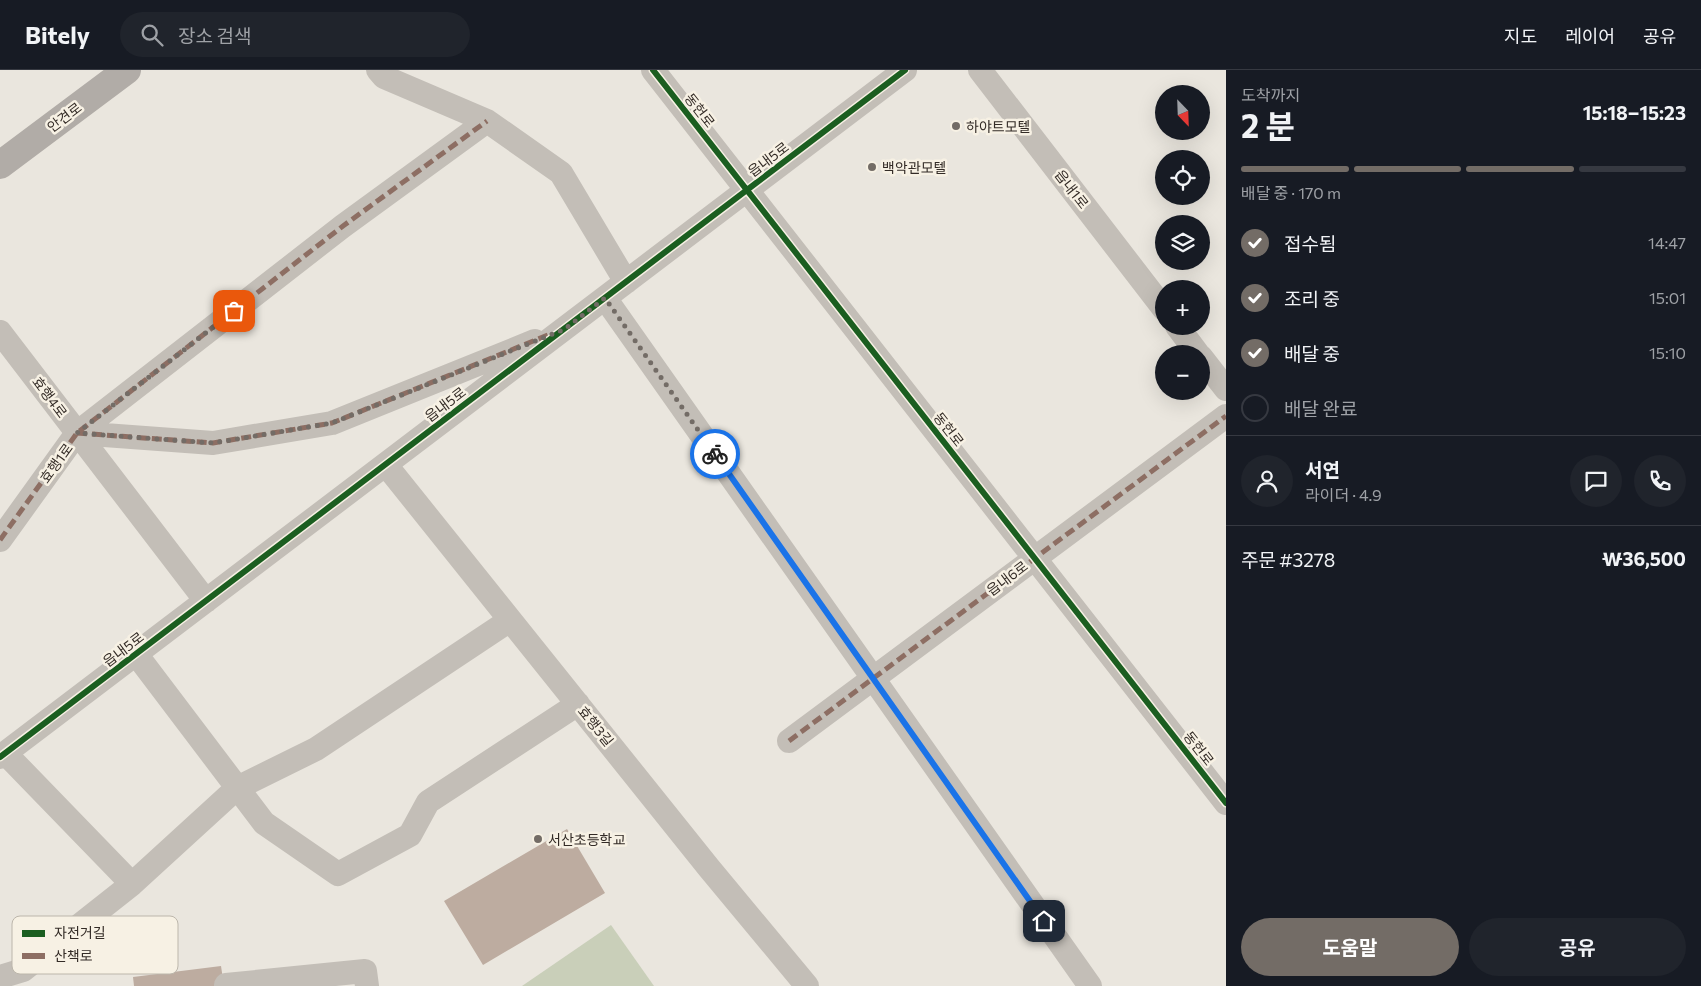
<!DOCTYPE html>
<html lang="ko">
<meta charset="utf-8">
<style>
:root{--surface:#171b24;--page:#20242c;--text:#f1f3f6;--muted:#9ea1a6;--line:#363941;--accent:#736c66}
body{margin:0;font-family:Commissioner,"Noto Sans KR",sans-serif;background:var(--page);color:var(--text);height:100vh;display:flex;flex-direction:column;font-size:19px;white-space:nowrap}
*{box-sizing:border-box;margin:0}
p{font-size:16px;color:var(--muted)}
.icon{flex:none;width:28px;height:28px;fill:none;stroke:currentColor;stroke-width:2;stroke-linecap:round;stroke-linejoin:round}
.map{position:relative;flex:1;overflow:hidden}
.drawer{display:flex;flex-direction:column;background:var(--surface);width:475px}
.drawer>*{flex:none}
.needle{width:32px;rotate:157deg}
.tools{position:absolute;left:1155px;top:15px;display:grid;gap:10px}
.tools a{display:grid;place-items:center;width:55px;height:55px;border-radius:50%;background:var(--surface);box-shadow:0 5px 20px #0002;font-size:25px}
.pin{position:absolute;display:grid;place-items:center;width:42px;height:42px;color:#fff;margin:-21px;border-radius:10px;box-shadow:0 2px 8px #0006}
.courier{position:absolute;display:grid;place-items:center;width:50px;height:50px;margin:-25px;border:4px solid #1a73e8;border-radius:50%;background:#fff;color:#222;box-shadow:0 1px 6px #0007}
.headline em{font-style:normal;font-weight:700}
.headline div{display:flex;flex-direction:column-reverse}
.headline{display:flex;align-items:center;justify-content:space-between;height:85px;padding:0 15px}
h1{font-size:32px;font-weight:700;line-height:38px}
.bar{display:grid;grid-template-columns:repeat(4,1fr);gap:8px 5px;align-content:center;height:60px;padding:0 15px}
.bar i{height:6px;border-radius:4px;background:var(--line)}
.bar .on{background:var(--accent)}
.bar p{grid-column:span 4}
.line{display:flex;align-items:center;gap:12px;padding:0 15px;border-top:1px solid var(--line)}
.line div{flex:1}
.round{display:grid;place-items:center;flex:none;width:52px;height:52px;border-radius:26px;background:var(--page)}
ol{padding:0 15px;list-style:none}
li{display:flex;align-items:center;gap:15px;height:55px}
li p{margin-inline-start:auto}
li .icon{padding:5px;border-radius:50%;background:var(--accent);color:#fff;stroke-width:4}
li:last-child{color:var(--muted)}
li i{width:28px;height:28px;border:2px solid var(--line);border-radius:50%}
.primary-button{display:flex;gap:10px;margin-top:auto;padding:10px 15px}
.primary-button a{flex:1;height:58px;border-radius:30px;background:var(--accent);color:#fff;font-size:20px;font-weight:700;line-height:58px;text-align:center}
.primary-button a+a{background:var(--page);color:var(--text)}
header{display:flex;align-items:center;gap:30px;box-sizing:border-box;height:70px;padding:0 25px;background:var(--surface);border-bottom:1px solid var(--line)}
header strong{font-size:24px}
nav{display:flex;gap:28px;margin-inline-start:auto;font-size:18px}
.search{width:350px;height:45px;background:var(--page);display:flex;align-items:center;gap:12px;box-sizing:border-box;padding:0 18px;border-radius:28px;color:var(--muted);font-size:19px}
main{display:flex;flex:1;min-height:0}
.map>svg:first-child{display:block}
.green{fill:#c9cfb9}
.building{fill:#bdaca0}
.lines{fill:none;stroke-linecap:round;stroke-linejoin:round}
.minor{stroke:#c3beb7;stroke-width:24}
.major{stroke:#b1aca7;stroke-width:28}
.quiet{stroke:#8d6e63;stroke-width:5;stroke-dasharray:10 5;stroke-linecap:butt}
.cycleway-casing{stroke:#f7f1e4;stroke-width:9}
.cycleway{stroke:#1b5e20;stroke-width:6}
.done{stroke:#736c66;stroke-width:5;stroke-dasharray:0 9}
.route{stroke:#1a73e8;stroke-width:6}
.poi-dot{fill:#736c66;stroke:#f7f1e4;stroke-width:2}
.labels{text-anchor:middle;dominant-baseline:central;stroke-width:5;stroke-linejoin:round;paint-order:stroke}
.street-label{font-size:14px;fill:#332b26;stroke:#f7f1e4}
.poi-label{font-size:14px;fill:#332b26;stroke:#f7f1e4;text-anchor:start}
.key{fill:#f7f1e4;stroke:#bcb6ab;stroke-width:1}
.key-label{font-size:14px;fill:#332b26}
</style>
<header>
<strong>Bitely</strong>
<div class="search"><svg class="icon" aria-label="search" viewBox="0 0 24 24"><circle cx="10" cy="10" r="6"/><path d="M15 15l6 6"/></svg>장소 검색</div>
<nav><a>지도</a><a>레이어</a><a>공유</a></nav>
</header>
<main>
<div class="map">
<svg width="1226" height="916" viewBox="0 0 1226 916">
<rect width="100%" height="100%" fill="#eae6de"/>
<path class="green" d="M 611,855 L 654,916 L 522,916 Z"/>
<path class="building" d="M 567,759 L 605,823 L 483,895 L 444,831 Z
M 221,896 L 224,916 L 134,916 L 133,907 Z"/>
<g class="lines">
<path class="minor" d="M 378,0 L 384,7 L 487,51 L 561,103 L 626,212
M 653,0 L 1226,733
M 980,0 L 1164,239
M 605,228 L 1090,916
M 1177,256 L 1198,284
M 0,262 L 206,531
M 1201,287 L 1226,319
M 77,363 L 213,373 L 332,353 L 535,271
M 386,395 L 709,798 L 807,916
M 0,470 L 77,363 L 343,156 L 487,51
M 136,584 L 264,753 L 338,804 L 410,765 L 428,732 L 578,634
M 789,671 L 1226,346
M 5,683 L 132,814
M 0,687 L 905,0
M 0,907 L 23,900 L 132,814 L 237,718 L 316,679 L 510,550
M 226,915 L 365,901 L 367,916"/>
<path class="major" d="M 0,95 L 127,0"/>
<path class="quiet" d="M 77,363 L 213,373 L 332,353 L 548,265
M 0,470 L 77,363 L 343,156 L 487,51
M 789,671 L 1226,346"/>
<defs>
<path id="cycleway" d="M 653,0 L 1226,733
M 0,687 L 905,0"/>
</defs>
<use href="#cycleway" class="cycleway-casing"/>
<use href="#cycleway" class="cycleway"/>
</g>
<g class="lines">
<path class="done" d="M 234,241 L 77,363 L 213,373 L 332,353 L 565,259 L 605,228 L 715,384"/>
<path class="route" d="M 715,384 L 1044,851"/>
</g>
<g class="poi-dot">
<circle cx="956" cy="56" r="5"/>
<circle cx="872" cy="97" r="5"/>
<circle cx="538" cy="769" r="5"/>
</g>
<g class="labels">
<g class="street-label">
<text transform="translate(700 40) rotate(52)">동헌로</text>
<text transform="translate(64 47) rotate(-37)">안견로</text>
<text transform="translate(768 89) rotate(-37)">읍내5로</text>
<text transform="translate(1072 119) rotate(52)">읍내1로</text>
<text transform="translate(50 327) rotate(53)">효행4로</text>
<text transform="translate(445 334) rotate(-37)">읍내5로</text>
<text transform="translate(949 359) rotate(52)">동헌로</text>
<text transform="translate(56 393) rotate(-54)">효행1로</text>
<text transform="translate(1007 508) rotate(-37)">읍내6로</text>
<text transform="translate(123 579) rotate(-37)">읍내5로</text>
<text transform="translate(596 656) rotate(51)">효행3길</text>
<text transform="translate(1199 678) rotate(52)">동헌로</text>
</g>
<g class="poi-label">
<text x="966" y="56">하야트모텔</text>
<text x="882" y="97">백악관모텔</text>
<text x="548" y="769">서산초등학교</text>
</g>
</g>
<rect x="12" y="846" width="166" height="58" rx="8" class="key"/>
<rect x="22" y="860" width="23" height="7" fill="#1b5e20"/>
<rect x="22" y="883" width="23" height="6" fill="#8d6e63"/>
<g class="key-label">
<text x="54" y="868">자전거길</text>
<text x="54" y="891">산책로</text>
</g>
</svg>
<div class="tools">
<a><svg class="needle" viewBox="-14 -14 28 28"><path d="M0-13l5 13h-10z" fill="#e53935"/><path d="M0 13l5-13h-10z" fill="#9ea1a6"/></svg></a>
<a><svg class="icon" aria-label="locate" viewBox="0 0 24 24"><circle cx="12" cy="12" r="6"/><path d="M12 2v4M12 18v4M2 12h4M18 12h4"/></svg></a>
<a><svg class="icon" aria-label="layers" viewBox="0 0 24 24"><path d="M12 4l9 5-9 5-9-5zM3 14l9 5 9-5"/></svg></a>
<a>+</a>
<a>−</a>
</div>
<div class="pin" style="left:234px;top:241px;background:#ea580c"><svg class="icon" aria-label="bag" viewBox="0 0 24 24"><path d="M5 8h14l-1 12H6zM9 8a3 3 0 0 1 6 0"/></svg></div>
<div class="pin" style="left:1044px;top:851px;background:#1f2937"><svg class="icon" aria-label="home" viewBox="0 0 24 24"><path d="M3 11l9-7 9 7M6 9v11h12V9"/></svg></div>
<div class="courier" style="left:715px;top:384px"><svg class="icon" aria-label="bike" viewBox="0 0 24 24"><circle cx="6" cy="16" r="4"/><circle cx="18" cy="16" r="4"/><path d="M6 16l4-8h5l3 8M10 8l3 8H6M13 5h3"/></svg></div>
</div>
<section class="drawer">
<div class="headline"><div><h1>2 분</h1><p>도착까지</p></div><em>15:18–15:23</em></div>
<div class="bar"><i class="on"></i><i class="on"></i><i class="on"></i><i></i><p>배달 중 · 170 m</p></div>
<ol>
<li><svg class="icon" aria-label="check" viewBox="0 0 24 24"><path d="M5 12l5 5 9-10"/></svg>접수됨<p>14:47</p></li>
<li><svg class="icon" aria-label="check" viewBox="0 0 24 24"><path d="M5 12l5 5 9-10"/></svg>조리 중<p>15:01</p></li>
<li><svg class="icon" aria-label="check" viewBox="0 0 24 24"><path d="M5 12l5 5 9-10"/></svg>배달 중<p>15:10</p></li>
<li><i></i>배달 완료</li>
</ol>
<div class="line" style="height:90px"><a class="round"><svg class="icon" aria-label="person" viewBox="0 0 24 24"><circle cx="12" cy="8" r="4"/><path d="M4 21q1-7 8-7t8 7"/></svg></a><div><b>서연</b><p>라이더 · 4.9</p></div><a class="round"><svg class="icon" aria-label="chat" viewBox="0 0 24 24"><path d="M4 5h16v11H9l-5 4z"/></svg></a><a class="round"><svg class="icon" aria-label="phone" viewBox="0 0 24 24"><path d="M5 4h4l2 5-3 2q2 4 5 5l2-3 5 2v4C11 20 4 13 5 4z"/></svg></a></div>
<div class="line" style="height:65px"><div>주문 #3278</div><b>₩36,500</b></div>
<div class="primary-button"><a>도움말</a><a>공유</a></div>
</section>
</main>
